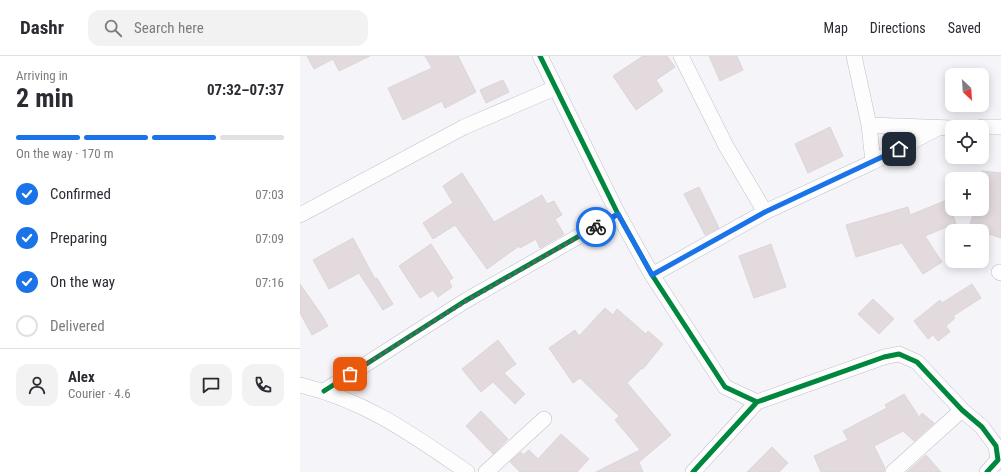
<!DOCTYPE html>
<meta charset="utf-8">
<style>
:root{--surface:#fff;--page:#f2f2f3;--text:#2b2b33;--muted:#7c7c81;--line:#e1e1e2;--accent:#1a73e8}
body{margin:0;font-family:"Roboto Condensed",sans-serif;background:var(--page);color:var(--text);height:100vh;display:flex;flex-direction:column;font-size:15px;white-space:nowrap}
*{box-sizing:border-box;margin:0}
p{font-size:13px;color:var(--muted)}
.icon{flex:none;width:22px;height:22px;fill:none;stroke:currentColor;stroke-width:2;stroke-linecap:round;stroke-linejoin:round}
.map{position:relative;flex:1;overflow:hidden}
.sheet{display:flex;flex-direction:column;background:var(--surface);width:300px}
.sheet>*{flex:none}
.needle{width:26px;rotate:155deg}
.fabs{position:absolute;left:645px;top:12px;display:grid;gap:8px}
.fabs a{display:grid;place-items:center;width:44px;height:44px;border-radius:8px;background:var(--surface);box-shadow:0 2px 10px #0003;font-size:20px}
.pin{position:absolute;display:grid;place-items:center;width:34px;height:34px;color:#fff;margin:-17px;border-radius:8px;box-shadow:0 2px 6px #0006}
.courier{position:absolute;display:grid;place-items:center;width:40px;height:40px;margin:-20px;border:3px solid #1a73e8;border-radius:50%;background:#fff;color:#222;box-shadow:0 1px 5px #0007}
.headline em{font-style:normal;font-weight:700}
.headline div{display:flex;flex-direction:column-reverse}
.headline{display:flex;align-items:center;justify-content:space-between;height:68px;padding:0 16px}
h1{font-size:26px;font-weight:700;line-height:30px}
.bar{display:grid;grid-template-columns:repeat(4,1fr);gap:6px 4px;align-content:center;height:48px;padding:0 16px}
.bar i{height:5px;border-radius:3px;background:var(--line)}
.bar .active{background:var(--accent)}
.bar p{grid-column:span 4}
.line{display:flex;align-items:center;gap:10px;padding:0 16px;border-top:1px solid var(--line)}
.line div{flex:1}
.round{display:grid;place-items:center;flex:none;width:42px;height:42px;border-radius:12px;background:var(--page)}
ol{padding:0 16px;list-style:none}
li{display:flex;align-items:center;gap:12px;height:44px}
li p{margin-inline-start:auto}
li .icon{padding:4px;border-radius:50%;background:var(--accent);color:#fff;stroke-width:4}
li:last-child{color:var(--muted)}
li i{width:22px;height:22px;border:2px solid var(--line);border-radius:50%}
header{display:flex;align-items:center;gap:24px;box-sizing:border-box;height:56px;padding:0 20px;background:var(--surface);border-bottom:1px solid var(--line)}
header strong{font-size:19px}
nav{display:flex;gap:22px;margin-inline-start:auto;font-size:14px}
.search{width:280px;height:36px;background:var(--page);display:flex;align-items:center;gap:10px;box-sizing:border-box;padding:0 14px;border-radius:12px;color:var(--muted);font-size:15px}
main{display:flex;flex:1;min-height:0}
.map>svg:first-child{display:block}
.building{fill:#e2dadc;stroke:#ddd5d6}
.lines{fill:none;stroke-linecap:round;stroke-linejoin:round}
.minor-casing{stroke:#c0bfc7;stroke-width:16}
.minor{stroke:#fefdfe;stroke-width:15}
.cycleway-casing{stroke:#fff;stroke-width:8}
.cycleway{stroke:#00873e;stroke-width:5}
.done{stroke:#63616b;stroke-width:4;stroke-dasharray:0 7.2}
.route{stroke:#1a73e8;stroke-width:5}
</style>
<header>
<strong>Dashr</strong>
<div class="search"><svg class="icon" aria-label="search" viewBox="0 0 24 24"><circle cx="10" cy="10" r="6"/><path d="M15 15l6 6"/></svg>Search here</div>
<nav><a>Map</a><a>Directions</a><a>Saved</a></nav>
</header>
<main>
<section class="sheet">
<div class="headline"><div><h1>2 min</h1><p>Arriving in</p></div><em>07:32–07:37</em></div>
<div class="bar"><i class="active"></i><i class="active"></i><i class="active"></i><i></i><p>On the way · 170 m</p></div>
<ol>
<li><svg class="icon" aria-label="check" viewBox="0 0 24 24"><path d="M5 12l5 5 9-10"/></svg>Confirmed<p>07:03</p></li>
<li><svg class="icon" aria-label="check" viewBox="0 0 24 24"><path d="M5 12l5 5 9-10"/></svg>Preparing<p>07:09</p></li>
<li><svg class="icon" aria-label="check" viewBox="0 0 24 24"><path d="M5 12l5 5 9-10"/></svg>On the way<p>07:16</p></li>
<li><i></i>Delivered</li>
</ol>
<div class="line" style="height:72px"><a class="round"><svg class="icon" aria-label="person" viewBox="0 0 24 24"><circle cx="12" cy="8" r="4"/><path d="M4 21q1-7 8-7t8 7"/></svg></a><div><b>Alex</b><p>Courier · 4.6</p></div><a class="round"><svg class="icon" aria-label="chat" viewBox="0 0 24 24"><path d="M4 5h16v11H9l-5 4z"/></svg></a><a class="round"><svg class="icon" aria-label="phone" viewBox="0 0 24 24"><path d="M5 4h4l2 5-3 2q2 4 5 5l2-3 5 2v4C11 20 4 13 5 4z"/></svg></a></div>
</section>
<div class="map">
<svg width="701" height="416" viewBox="0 0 701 416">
<rect width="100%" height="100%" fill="#f5f4f9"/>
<path class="building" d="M 7,0 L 70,0 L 39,15 L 33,3 L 14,13 Z
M 125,0 L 158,0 L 176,36 L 145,52 L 142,45 L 103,64 L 88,32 L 132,12 Z
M 343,0 L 367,0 L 375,11 L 356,24 L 363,35 L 336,54 L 313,20 Z
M 409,0 L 437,0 L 443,14 L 420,25 Z
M 203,24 L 209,36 L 186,47 L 180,34 Z
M 530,71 L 543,100 L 508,117 L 495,88 Z
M 682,115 L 701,117 L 701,182 L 669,171 L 675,153 L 682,153 Z
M 162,117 L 194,166 L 242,139 L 247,148 L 254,145 L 262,159 L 255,163 L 264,178 L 240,192 L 236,183 L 220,192 L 219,190 L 187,213 L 155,169 L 133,183 L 123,167 L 153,147 L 143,130 Z
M 399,131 L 419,172 L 405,179 L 384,138 Z
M 647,144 L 656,167 L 625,180 L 642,206 L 623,218 L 602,187 L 556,201 L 546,169 L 608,151 L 610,159 Z
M 53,182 L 75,223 L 77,222 L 93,248 L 83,254 L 59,217 L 29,233 L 13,204 Z
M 131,188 L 153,222 L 149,225 L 152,231 L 138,241 L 133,234 L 120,242 L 99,210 Z
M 471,188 L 486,231 L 454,242 L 439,200 Z
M 0,228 L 21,258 L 28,270 L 12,279 L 0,257 Z
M 672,228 L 681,242 L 653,260 L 655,262 L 646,270 L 650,276 L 638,285 L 633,279 L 628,283 L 614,265 L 640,244 L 642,247 Z
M 573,243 L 594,263 L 579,278 L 558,258 Z
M 305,252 L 313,259 L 317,253 L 346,278 L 348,275 L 363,288 L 343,313 L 342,312 L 327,327 L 371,379 L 339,406 L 343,416 L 296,416 L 340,394 L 315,364 L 319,360 L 280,322 L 273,327 L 249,292 L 275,274 L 279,280 Z
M 198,284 L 216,308 L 204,317 L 225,338 L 215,348 L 193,326 L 181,336 L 162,313 Z
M 604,338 L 619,361 L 622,357 L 634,367 L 614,385 L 603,375 L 574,390 L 585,412 L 584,416 L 521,416 L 514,400 L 548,384 L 543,375 L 587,352 L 585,349 Z
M 181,355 L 208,383 L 193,398 L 166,370 Z
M 261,378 L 289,403 L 277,416 L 220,416 L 210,406 L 221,396 L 223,399 L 229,394 L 238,403 Z
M 472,391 L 488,407 L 479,416 L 447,416 Z
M 626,399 L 641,416 L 607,416 Z"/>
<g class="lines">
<defs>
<path id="minor" d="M 240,0 L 318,158 L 352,219 L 425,331 L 457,346
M 381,0 L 426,90 L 465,156
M 554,0 L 569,69 L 573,106
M 569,69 L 652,72
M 682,71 L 701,71
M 0,159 L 164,71 L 255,32
M 699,216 L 701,217
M 352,219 L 465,156 L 573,106 L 638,72
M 0,329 C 65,344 113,379 167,416
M 24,335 L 165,245 L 318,158
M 186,416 L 244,363
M 393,416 L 457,346 L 584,301 L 599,298 L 617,306 L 662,354 L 682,371 L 696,390 L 698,404 L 687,416
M 593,416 L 662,354"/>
</defs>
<use href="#minor" class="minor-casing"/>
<use href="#minor" class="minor"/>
<defs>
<path id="cycleway" d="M 240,0 L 318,158 L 352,219 L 425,331 L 457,346
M 24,335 L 165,245 L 318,158
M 393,416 L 457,346 L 584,301 L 599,298 L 617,306 L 662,354 L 682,371 L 696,390 L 698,404 L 687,416"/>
</defs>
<use href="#cycleway" class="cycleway-casing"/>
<use href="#cycleway" class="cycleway"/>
</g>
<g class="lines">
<path class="done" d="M 50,318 L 165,246 L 296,171"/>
<path class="route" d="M 296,171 L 318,158 L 352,219 L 465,156 L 599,93"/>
</g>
</svg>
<div class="fabs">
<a><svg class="needle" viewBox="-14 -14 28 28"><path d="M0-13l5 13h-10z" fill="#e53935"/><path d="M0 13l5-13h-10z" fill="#7c7c81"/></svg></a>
<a><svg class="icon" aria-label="locate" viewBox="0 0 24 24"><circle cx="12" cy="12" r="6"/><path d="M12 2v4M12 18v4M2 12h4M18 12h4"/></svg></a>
<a>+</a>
<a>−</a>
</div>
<div class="pin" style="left:50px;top:318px;background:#ea580c"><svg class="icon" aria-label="bag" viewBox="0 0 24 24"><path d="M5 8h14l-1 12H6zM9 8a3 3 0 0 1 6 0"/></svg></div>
<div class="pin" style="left:599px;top:93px;background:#1f2937"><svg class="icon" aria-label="home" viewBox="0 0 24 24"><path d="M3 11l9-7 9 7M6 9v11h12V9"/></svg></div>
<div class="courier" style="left:296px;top:171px"><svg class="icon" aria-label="bike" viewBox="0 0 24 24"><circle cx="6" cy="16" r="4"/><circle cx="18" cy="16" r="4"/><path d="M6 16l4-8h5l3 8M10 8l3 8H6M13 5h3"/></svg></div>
</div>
</main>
